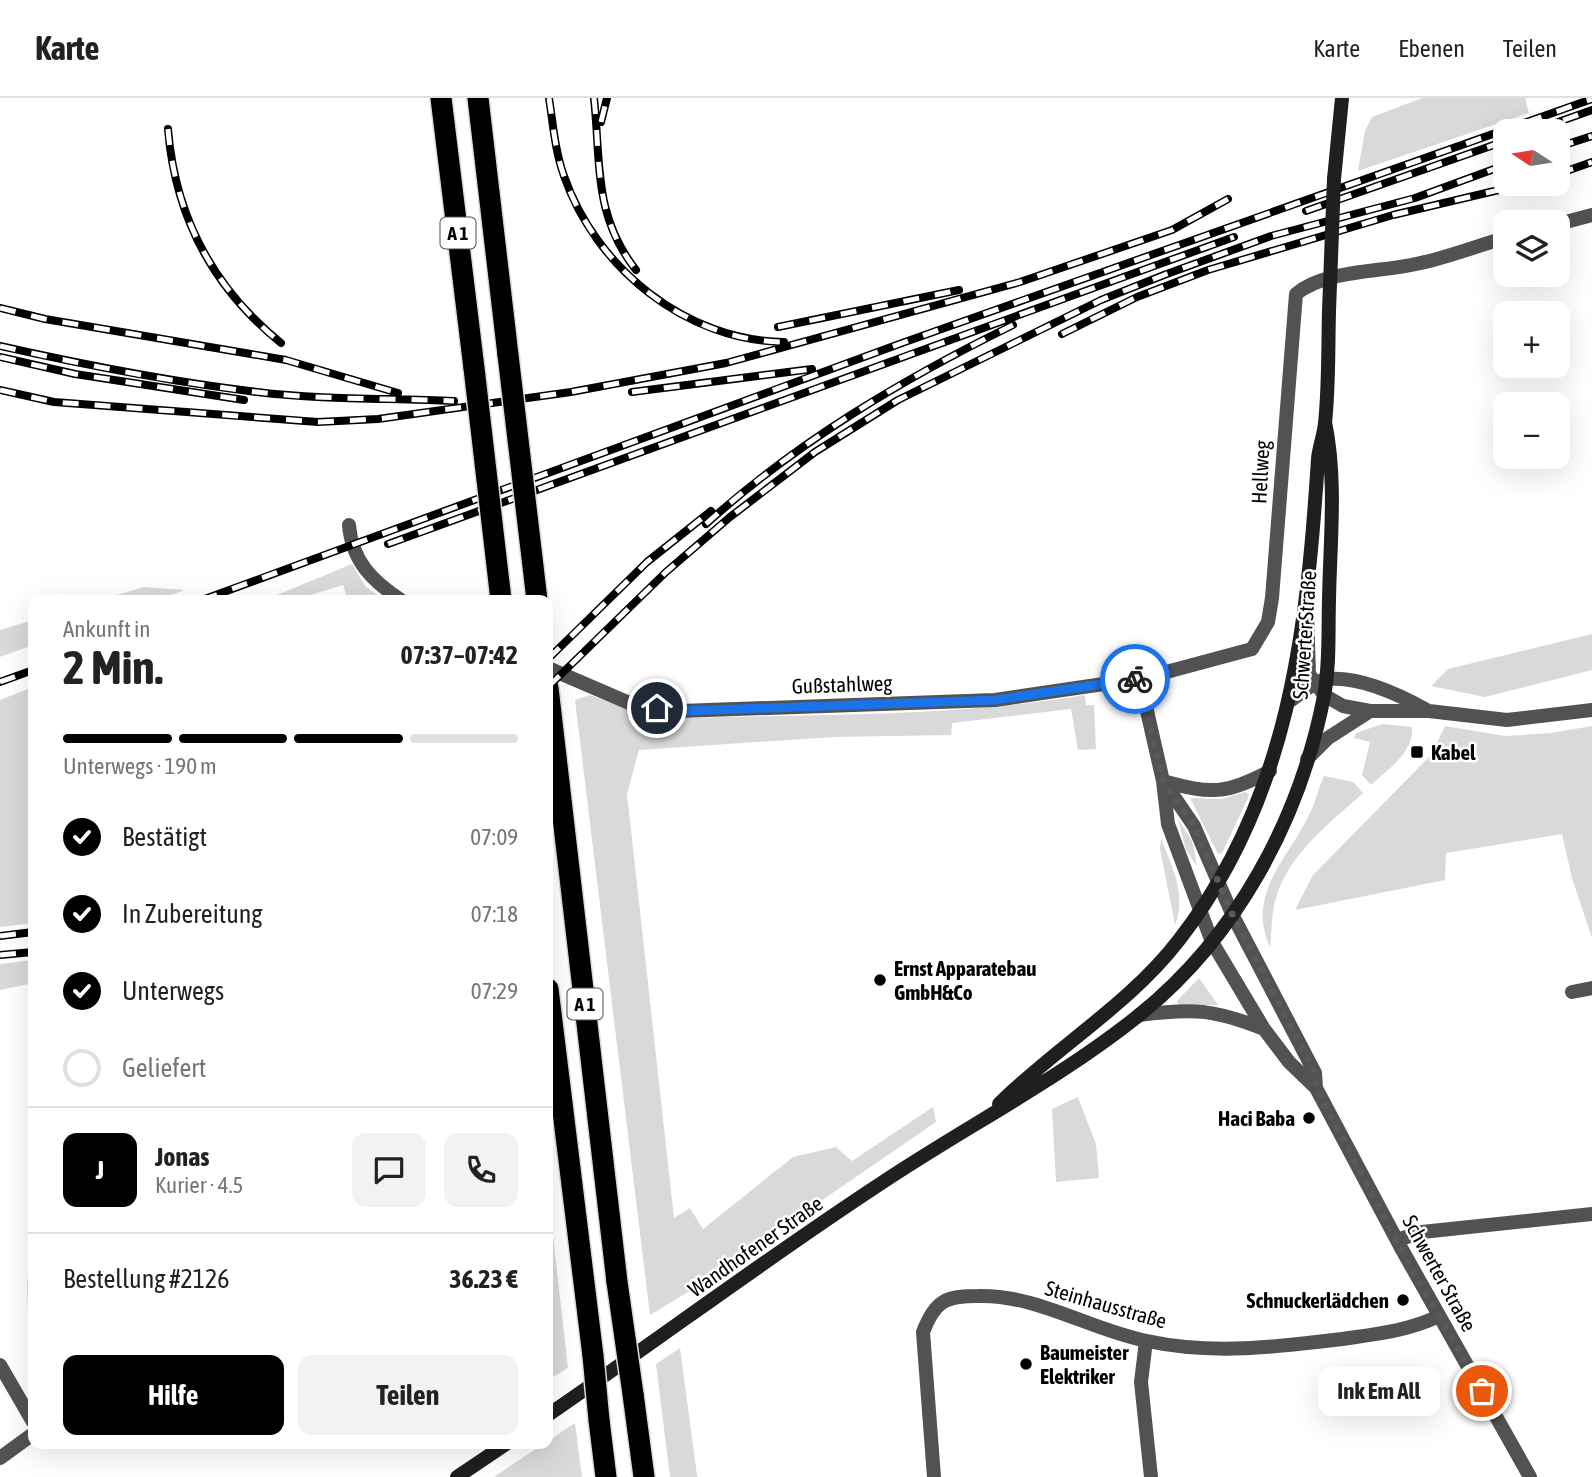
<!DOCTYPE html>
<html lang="de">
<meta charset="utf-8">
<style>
:root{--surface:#fff;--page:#f2f2f2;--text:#222;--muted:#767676;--line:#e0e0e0;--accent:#000}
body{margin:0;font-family:"Asap Condensed",sans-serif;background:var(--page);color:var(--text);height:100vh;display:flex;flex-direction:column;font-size:26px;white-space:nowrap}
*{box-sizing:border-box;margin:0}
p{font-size:23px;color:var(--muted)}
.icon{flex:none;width:38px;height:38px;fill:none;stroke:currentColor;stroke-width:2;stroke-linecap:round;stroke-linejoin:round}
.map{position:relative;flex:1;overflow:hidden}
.sheet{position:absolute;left:28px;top:497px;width:525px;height:854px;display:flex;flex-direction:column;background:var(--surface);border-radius:14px;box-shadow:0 7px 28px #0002}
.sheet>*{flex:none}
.needle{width:46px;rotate:282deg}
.fabs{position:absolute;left:1493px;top:21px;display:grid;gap:14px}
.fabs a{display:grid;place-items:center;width:77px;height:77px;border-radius:14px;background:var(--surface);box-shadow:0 7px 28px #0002;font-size:35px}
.pin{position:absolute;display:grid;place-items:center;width:60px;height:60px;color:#fff;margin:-30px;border:4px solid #fff;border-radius:50%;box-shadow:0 2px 7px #0007}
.courier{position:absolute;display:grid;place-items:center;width:70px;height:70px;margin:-35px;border:5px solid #1a73e8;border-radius:50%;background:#fff;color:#222;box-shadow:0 2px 9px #0007}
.bubble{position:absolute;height:49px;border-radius:14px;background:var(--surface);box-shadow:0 7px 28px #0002;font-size:23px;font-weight:700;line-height:49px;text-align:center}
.overview em{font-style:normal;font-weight:700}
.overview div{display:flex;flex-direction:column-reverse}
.overview{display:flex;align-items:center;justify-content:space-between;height:119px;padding:0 35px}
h1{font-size:46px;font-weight:700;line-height:52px}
.bar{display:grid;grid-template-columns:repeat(4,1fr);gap:10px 7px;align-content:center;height:84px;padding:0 35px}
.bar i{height:9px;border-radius:5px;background:var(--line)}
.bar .on{background:var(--accent)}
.bar p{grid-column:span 4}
.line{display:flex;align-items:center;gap:18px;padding:0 35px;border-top:2px solid var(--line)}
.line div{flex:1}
.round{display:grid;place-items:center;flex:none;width:74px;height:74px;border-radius:14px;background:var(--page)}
ol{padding:0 35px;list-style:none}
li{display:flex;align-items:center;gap:21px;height:77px}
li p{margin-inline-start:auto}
li .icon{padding:7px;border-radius:50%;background:var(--accent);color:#fff;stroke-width:4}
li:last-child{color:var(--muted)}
li i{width:38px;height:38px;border:4px solid var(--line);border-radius:50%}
.action{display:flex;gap:14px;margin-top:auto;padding:14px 35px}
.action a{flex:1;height:80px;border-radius:14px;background:var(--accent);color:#fff;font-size:28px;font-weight:700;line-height:80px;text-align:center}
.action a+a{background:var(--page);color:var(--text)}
header{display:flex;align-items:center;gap:42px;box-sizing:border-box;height:98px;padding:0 35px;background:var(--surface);border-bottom:2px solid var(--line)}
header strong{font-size:33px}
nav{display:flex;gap:38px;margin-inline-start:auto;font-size:24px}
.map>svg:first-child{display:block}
.green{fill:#d9d9d9}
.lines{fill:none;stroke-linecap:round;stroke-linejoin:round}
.motorway-casing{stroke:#dbdbdb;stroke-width:24}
.minor{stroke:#525252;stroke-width:14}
.tertiary{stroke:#525252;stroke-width:14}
.secondary{stroke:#1f1f1f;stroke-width:14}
.motorway{stroke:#000;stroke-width:21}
.rail-casing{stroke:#000;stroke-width:8}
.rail{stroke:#fff;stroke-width:5;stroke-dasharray:16;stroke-linecap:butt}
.motorway-bridge-casing{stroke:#dbdbdb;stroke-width:24;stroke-linecap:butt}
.secondary-bridge{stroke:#1f1f1f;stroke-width:14}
.motorway-bridge{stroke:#000;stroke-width:21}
.done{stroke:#595959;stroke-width:7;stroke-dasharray:0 12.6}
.route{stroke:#1a73e8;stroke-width:9}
.poi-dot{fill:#000;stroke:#fff;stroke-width:2.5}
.labels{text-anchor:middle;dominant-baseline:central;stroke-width:5;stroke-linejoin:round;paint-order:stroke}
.shield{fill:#fff;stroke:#4c4c4c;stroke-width:2}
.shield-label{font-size:19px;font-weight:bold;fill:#000}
.street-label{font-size:21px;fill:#000;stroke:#fff}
.poi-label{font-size:21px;font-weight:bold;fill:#000;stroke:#fff;text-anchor:start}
</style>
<header>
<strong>Karte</strong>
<nav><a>Karte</a><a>Ebenen</a><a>Teilen</a></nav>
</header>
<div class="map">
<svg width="1592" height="1379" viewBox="0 0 1592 1379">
<rect width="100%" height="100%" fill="#fff"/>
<path class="green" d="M 1422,0 L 1525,0 L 1529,15 L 1358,73 L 1365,33 L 1372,19 Z
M 352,466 L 366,489 L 385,502 L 348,502 L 343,487 L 304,499 L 307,502 L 265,502 Z
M 144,489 L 185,492 L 157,502 L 100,502 Z
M 33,522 L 33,547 L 0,559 L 0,532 Z
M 1592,536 L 1592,572 L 1485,599 L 1431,588 L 1448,571 Z
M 33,589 L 33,825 L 0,829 L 0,602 Z
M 590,597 L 645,617 L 690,620 C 821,616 956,619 1085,597 L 1086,607 L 1094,607 L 1096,651 L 1078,652 L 1071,611 L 952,625 L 951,637 L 833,639 L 639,652 L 627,696 L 674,1120 L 690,1110 L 703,1131 L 793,1059 L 836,1049 L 852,1063 L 933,1009 L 936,1024 L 693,1191 L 650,1217 L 575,602 Z
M 1382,626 L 1412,629 C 1414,655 1388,671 1371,687 L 1362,677 L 1370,644 L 1354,640 L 1356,635 Z
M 1445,628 L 1505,638 L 1551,635 L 1592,628 L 1592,840 L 1572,780 L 1562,736 L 1446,755 L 1445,782 L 1295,812 L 1313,777 L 1431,657 Z
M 1324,678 L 1353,684 L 1363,695 C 1330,725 1289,755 1276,800 C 1271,816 1272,833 1270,849 C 1246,796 1287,762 1308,719 C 1315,706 1318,691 1324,678 Z
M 1245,694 L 1249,696 L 1248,700 L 1222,755 L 1218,756 L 1190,700 L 1222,701 Z
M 1178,721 L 1192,743 L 1197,768 L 1186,752 Z
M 1161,740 C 1172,769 1187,797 1175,827 L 1160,751 Z
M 33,862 L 33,885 L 0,892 L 0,866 Z
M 1199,880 L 1218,907 L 1179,907 L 1177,903 Z
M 1078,999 L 1096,1046 L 1099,1080 L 1056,1084 L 1052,1011 Z
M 548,1094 L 568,1270 L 548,1282 Z
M 33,1180 L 33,1215 L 28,1216 L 27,1181 Z
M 680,1250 L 697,1377 L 698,1379 L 670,1379 L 656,1266 Z
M 575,1325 L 582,1379 L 494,1379 L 543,1346 L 548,1346 L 548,1343 Z"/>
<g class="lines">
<defs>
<path id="motorway" d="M 441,0 L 474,270
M 478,0 L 508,257
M 548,590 L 617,1184
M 548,891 L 593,1258
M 633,1296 L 644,1379
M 599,1322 L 606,1379"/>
</defs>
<use href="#motorway" class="motorway-casing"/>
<path class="minor" d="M 1558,126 L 1592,117
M 349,427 C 352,463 372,483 401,502
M 548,570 L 634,607 L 680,613 L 995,602 L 1144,580 L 1252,551 L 1268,524 L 1272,500 L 1296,196 C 1324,172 1382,174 1416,166 C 1446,160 1476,148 1505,140
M 1144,580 L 1147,613 L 1163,683 L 1168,726 L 1212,844 L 1264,931 L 1289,964 L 1316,990 L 1400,1148 L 1530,1379
M 1163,683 C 1210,696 1226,697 1270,673
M 1164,684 L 1194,728 L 1233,818 L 1315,975 L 1316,990
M 1572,894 L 1592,890
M 1139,917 C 1193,910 1213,911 1264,931
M 1397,1142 L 1422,1134 L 1592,1116
M 1146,1243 L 1141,1284 L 1151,1379
M 0,1267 L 33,1324
M 0,1360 L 33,1336
M 934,1379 L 923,1234 C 935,1203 945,1198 978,1198 C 1036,1196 1091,1232 1147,1243 C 1212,1257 1277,1249 1342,1241 C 1376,1236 1408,1233 1439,1218"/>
<path class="tertiary" d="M 1307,513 L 1309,576 L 1324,597 L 1343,608 L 1370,613 L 1429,613 L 1507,622 L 1592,612
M 1290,603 C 1300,596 1316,582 1328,581 C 1361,578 1400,597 1427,612
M 1307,661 L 1328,640 L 1370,613"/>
<path class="secondary" d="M 1334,81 L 1342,0
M 999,1006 C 1056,949 1129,907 1179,842 C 1289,701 1307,533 1318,361 C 1319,349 1324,337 1325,325 C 1329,288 1328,250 1329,213
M 548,1317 C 659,1241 767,1160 880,1086 C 965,1029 1058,982 1138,918 C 1237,839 1300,721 1324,598 C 1330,566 1328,534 1329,502 C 1330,443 1337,382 1325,324
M 457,1379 L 506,1346"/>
<use href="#motorway" class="motorway"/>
<defs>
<path id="rail" d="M 549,0 C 553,26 555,53 564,78 C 596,170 686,243 784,244
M 594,0 C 601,65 593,117 636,172
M 601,24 L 607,0
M 168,31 C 175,118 213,190 281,245
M 1533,33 L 1592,12
M 1558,49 L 1592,38
M 1558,76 L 1592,64
M 1306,113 L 1505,43
M 0,210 L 45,221 L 286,262 L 398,295
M 778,229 L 959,192
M 1062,236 L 1137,199 L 1208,172 L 1393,117 L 1524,86
M 0,248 C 85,267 171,284 257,294 C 322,302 388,300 454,303
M 0,259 L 75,276 L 244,302
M 0,292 L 54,304 L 318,324 L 378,321 L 571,294 L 726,265 L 1020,184 L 1172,132 L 1228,101
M 632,294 L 812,271
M 706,426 C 797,344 903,281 1013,227
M 388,446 L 1234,139
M 202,502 L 902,245 L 1592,1
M 548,561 L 647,464 L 711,413
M 0,584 L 33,572
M 548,589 L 666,474 L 730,419 L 815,354 L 898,302 L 1101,202 L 1164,177 L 1271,138 L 1415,100 L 1505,67
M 0,838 L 33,834
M 0,857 L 33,854"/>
</defs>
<use href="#rail" class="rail-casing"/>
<use href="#rail" class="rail"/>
<defs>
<path id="motorway-bridge" d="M 508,257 L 537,502
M 474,270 L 501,502
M 617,1184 L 633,1296
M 593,1258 L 599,1322"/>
</defs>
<use href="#motorway-bridge" class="motorway-bridge-casing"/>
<path class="secondary-bridge" d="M 1329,213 L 1334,81"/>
<use href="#motorway-bridge" class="motorway-bridge"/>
</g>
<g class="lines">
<path class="done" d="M 1135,581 L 1144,580 L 1147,613 L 1163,683 L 1194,728 L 1233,818 L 1315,975 L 1316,990 L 1399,1148 L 1482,1293"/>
<path class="route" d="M 657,610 L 680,613 L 995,602 L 1135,581"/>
</g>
<g class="poi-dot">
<rect x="1410" y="647" width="14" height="14" rx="3.5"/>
<circle cx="880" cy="882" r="7"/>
<circle cx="1309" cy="1020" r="7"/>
<circle cx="1403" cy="1202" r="7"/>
<circle cx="1026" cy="1266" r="7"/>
</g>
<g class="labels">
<g class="shield">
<rect x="440.5" y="119.5" width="35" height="31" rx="5"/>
<rect x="567.5" y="890.5" width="35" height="31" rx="5"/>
</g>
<g class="shield-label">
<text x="458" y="135">A 1</text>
<text x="585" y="906">A 1</text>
</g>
<g class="street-label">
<text transform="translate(1260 374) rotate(-87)">Hellweg</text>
<text transform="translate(1304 537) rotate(-86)">Schwerter Straße</text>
<text transform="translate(842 586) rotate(-2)">Gußstahlweg</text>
<text transform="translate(755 1148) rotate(-35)">Wandhofener Straße</text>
<text transform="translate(1440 1175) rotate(61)">Schwerter Straße</text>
<text transform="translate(1106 1206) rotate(16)">Steinhausstraße</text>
</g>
<g class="poi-label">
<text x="1431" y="654">Kabel</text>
<text x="894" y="870">Ernst Apparatebau<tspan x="894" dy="24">GmbH&amp;Co</tspan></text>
<text x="1295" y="1020" text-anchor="end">Haci Baba</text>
<text x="1389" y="1202" text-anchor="end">Schnuckerlädchen</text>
<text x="1040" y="1254">Baumeister<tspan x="1040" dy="24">Elektriker</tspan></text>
</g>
</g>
</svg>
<div class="fabs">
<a><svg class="needle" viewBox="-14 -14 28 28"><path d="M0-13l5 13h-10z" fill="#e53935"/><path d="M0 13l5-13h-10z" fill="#767676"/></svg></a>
<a><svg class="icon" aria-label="layers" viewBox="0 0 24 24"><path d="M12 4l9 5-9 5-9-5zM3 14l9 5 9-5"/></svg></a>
<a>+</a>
<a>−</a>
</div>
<div class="pin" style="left:1482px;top:1293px;background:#ea580c"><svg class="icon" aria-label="bag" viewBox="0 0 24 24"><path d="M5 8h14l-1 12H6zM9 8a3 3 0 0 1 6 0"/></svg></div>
<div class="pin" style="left:657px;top:610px;background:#1f2937"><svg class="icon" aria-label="home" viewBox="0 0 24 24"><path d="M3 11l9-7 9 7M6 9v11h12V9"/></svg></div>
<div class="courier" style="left:1135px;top:581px"><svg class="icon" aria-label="bike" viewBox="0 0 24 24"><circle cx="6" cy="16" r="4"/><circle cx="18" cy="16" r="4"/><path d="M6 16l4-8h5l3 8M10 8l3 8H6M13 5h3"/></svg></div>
<div class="bubble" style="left:1318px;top:1269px;width:122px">Ink Em All</div>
<section class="sheet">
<div class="overview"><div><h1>2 Min.</h1><p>Ankunft in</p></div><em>07:37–07:42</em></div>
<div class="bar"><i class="on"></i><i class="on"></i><i class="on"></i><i></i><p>Unterwegs · 190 m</p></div>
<ol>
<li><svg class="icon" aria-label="check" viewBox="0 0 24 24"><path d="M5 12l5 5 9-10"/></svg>Bestätigt<p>07:09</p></li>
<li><svg class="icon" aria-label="check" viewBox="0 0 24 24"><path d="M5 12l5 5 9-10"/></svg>In Zubereitung<p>07:18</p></li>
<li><svg class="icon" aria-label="check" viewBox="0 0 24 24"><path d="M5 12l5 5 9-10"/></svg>Unterwegs<p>07:29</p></li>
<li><i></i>Geliefert</li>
</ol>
<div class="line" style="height:126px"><b class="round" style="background:var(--accent);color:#fff">J</b><div><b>Jonas</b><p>Kurier · 4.5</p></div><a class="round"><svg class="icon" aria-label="chat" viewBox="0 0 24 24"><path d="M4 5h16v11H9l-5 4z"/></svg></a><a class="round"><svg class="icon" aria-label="phone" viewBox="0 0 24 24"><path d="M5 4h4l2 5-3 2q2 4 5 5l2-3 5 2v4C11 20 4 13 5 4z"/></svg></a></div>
<div class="line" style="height:91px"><div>Bestellung #2126</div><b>36.23 €</b></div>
<div class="action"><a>Hilfe</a><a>Teilen</a></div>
</section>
</div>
